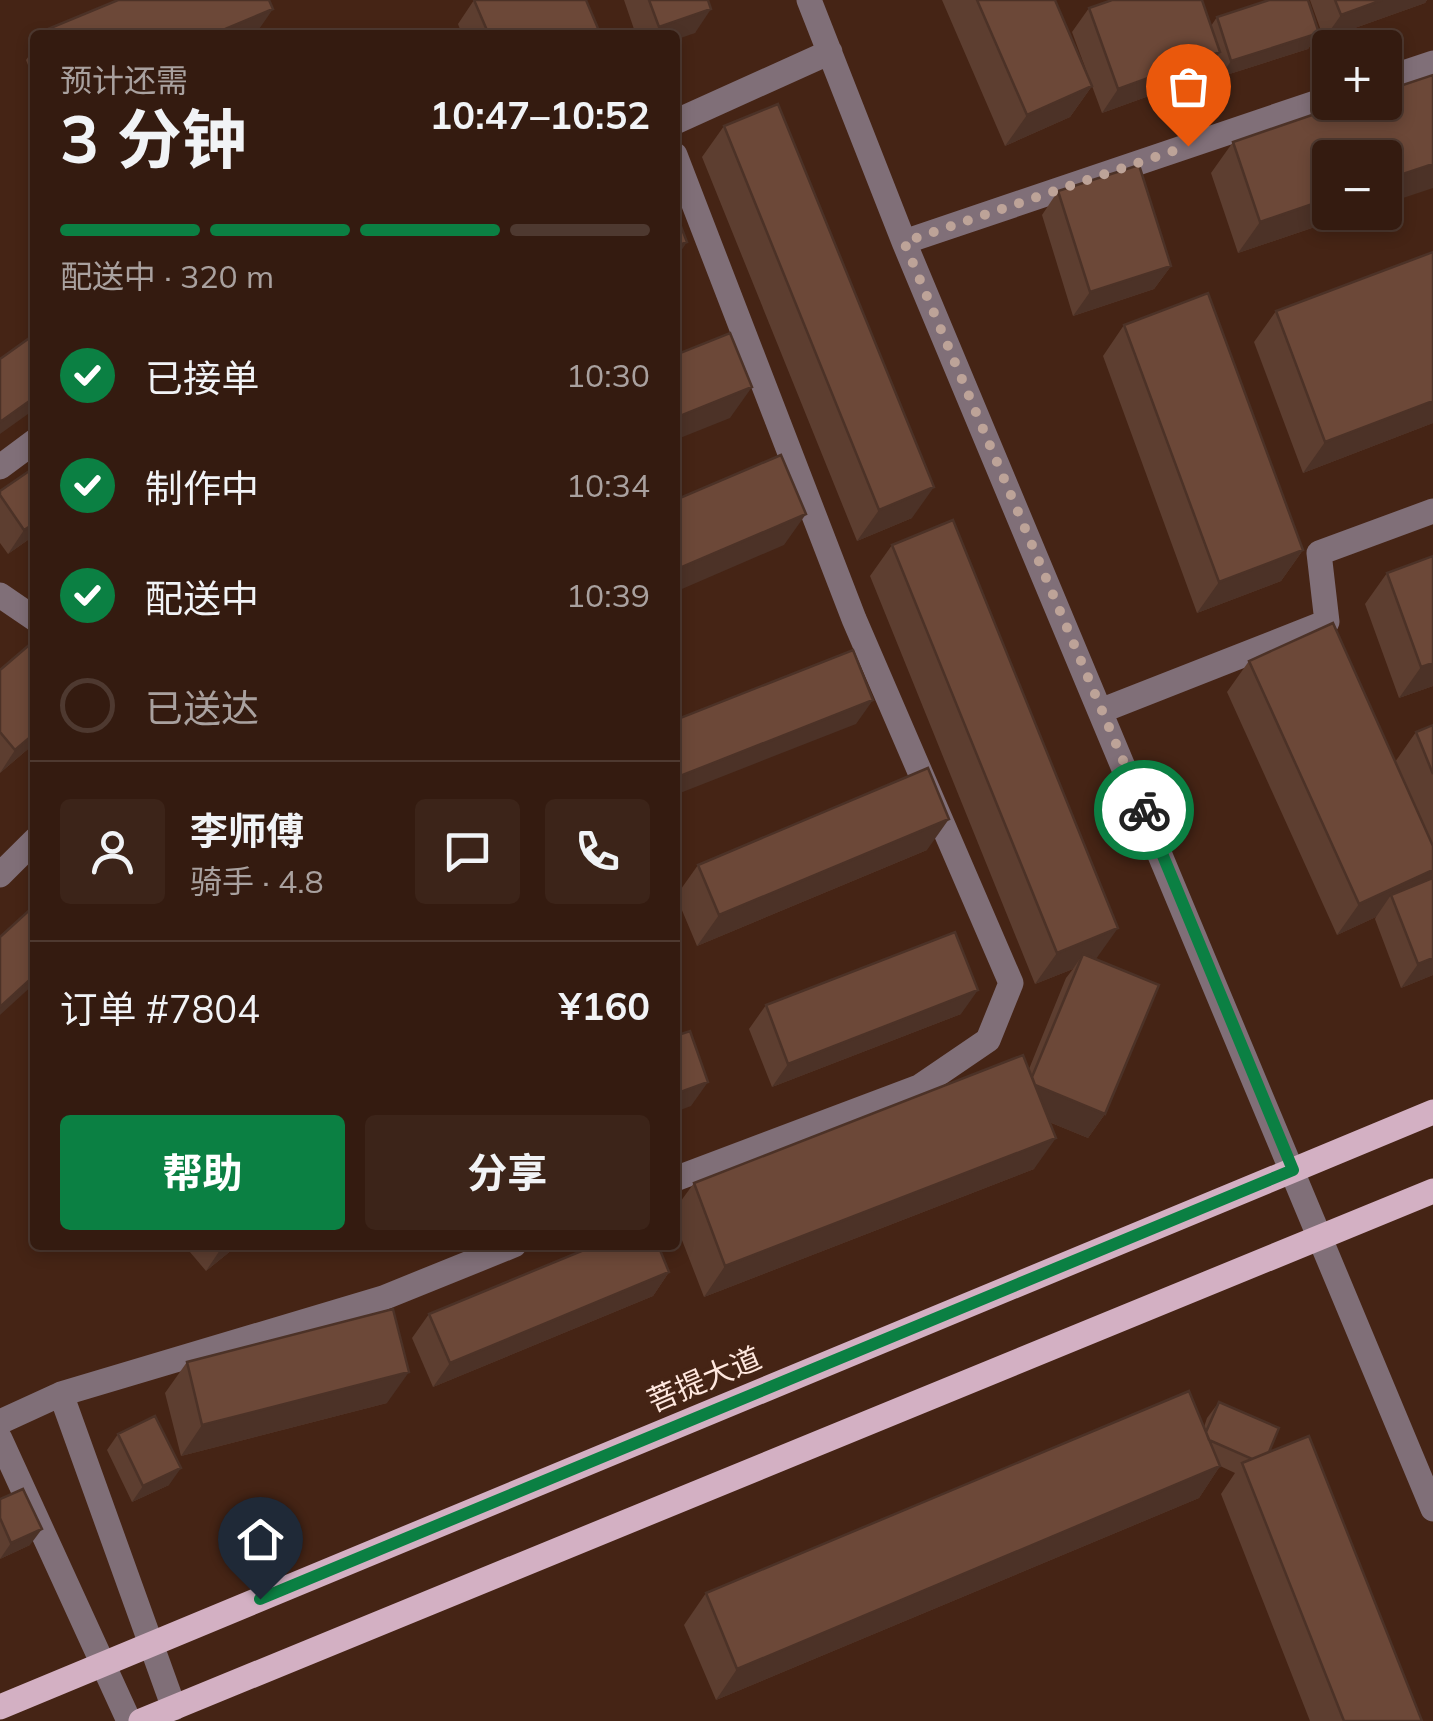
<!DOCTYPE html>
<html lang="zh">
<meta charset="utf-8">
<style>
:root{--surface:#341b10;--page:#3c2419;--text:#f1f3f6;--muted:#a9a19f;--line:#4e3930;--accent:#0b8043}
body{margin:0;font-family:Mulish,"Noto Sans SC",sans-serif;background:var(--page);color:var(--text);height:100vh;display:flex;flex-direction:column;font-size:38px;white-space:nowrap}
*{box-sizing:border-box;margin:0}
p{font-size:32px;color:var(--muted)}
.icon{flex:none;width:55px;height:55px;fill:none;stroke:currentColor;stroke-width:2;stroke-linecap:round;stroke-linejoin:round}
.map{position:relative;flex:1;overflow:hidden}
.details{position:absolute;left:30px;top:30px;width:650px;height:1220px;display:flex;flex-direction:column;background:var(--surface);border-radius:10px;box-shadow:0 5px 15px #0003,0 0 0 2px var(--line)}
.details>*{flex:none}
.tools{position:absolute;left:1312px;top:30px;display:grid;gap:20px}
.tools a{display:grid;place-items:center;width:90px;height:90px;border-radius:10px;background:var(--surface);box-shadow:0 5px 15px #0003,0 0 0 2px var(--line);font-size:50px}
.pin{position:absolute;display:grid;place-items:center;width:85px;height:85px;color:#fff;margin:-102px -42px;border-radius:50% 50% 50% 0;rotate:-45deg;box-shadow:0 0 10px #0007}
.pin .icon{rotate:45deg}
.courier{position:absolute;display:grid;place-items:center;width:100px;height:100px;margin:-50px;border:8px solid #0b8043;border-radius:50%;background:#fff;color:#222;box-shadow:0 2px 12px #0007}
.headline em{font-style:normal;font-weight:700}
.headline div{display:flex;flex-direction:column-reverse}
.headline{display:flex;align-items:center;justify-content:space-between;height:170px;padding:0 30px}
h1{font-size:65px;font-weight:700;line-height:75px}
.bar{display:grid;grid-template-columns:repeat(4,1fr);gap:15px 10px;align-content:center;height:120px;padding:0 30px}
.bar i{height:12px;border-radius:8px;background:var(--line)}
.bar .selected{background:var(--accent)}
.bar p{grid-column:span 4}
.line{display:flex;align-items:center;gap:25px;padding:0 30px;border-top:2px solid var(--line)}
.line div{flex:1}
.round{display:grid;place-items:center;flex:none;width:105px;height:105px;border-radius:10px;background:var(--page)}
ol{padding:0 30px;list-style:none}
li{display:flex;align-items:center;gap:30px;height:110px}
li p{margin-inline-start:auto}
li .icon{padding:10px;border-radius:50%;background:var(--accent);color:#fff;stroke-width:4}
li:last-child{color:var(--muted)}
li i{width:55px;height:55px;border:5px solid var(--line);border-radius:50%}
.action{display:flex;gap:20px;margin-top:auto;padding:20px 30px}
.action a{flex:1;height:115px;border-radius:10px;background:var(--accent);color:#fff;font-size:40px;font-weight:700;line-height:115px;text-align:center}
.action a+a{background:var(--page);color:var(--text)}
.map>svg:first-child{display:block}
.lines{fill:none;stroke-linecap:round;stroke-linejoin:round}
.minor{stroke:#806f78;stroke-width:25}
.major{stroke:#d3b0c3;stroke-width:25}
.wall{fill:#5d3e30}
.shaded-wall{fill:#4c3227}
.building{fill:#6c4838;stroke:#4c3227;stroke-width:2.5}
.done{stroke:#bda398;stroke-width:10;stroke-dasharray:0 18}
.route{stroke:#0b8043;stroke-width:12}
.labels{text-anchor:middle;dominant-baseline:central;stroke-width:8;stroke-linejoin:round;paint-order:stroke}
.street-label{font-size:30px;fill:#fee7de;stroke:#452415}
</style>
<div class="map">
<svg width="1433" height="1721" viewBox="0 0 1433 1721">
<rect width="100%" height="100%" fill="#452415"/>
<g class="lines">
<path class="minor" d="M 809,0 L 904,242 L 1433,1509
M 1385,79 L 1433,63
M 675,122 L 830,52
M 675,155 L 854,619 L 1011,983 L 988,1040 L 919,1087 L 675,1179
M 904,242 L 1330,98
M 0,467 L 35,441
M 0,595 L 35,619
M 1103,710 L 1327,622 L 1319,553 L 1433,511
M 0,875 L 35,840
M 61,1394 L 174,1708
M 0,1422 L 61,1394 L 383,1298 L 514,1245
M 0,1439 L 129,1721"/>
<path class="major" d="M 0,1707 L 1433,1112
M 141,1721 L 1433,1191"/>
</g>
<path class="wall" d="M 474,0 L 599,35 L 462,35 L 458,24 Z
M 624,0 L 708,0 L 695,33 L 675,35 L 636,35 Z
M 942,0 L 1055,0 L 1092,86 L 1070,117 L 1005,146 Z
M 1310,0 L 1427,0 L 1425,3 L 1324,39 Z
M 1089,8 L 1211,26 L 1217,17 L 1319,33 L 1308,49 L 1220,77 L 1214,60 L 1204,76 L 1102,113 L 1072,32 Z
M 35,47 L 35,83 L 26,60 Z
M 724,126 L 912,518 L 857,541 L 702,157 Z
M 1233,142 L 1330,212 L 1359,212 L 1238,253 L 1211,173 Z
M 1058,191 L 1171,266 L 1154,289 L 1073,316 L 1042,215 Z
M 1433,252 L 1433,423 L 1303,473 L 1254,342 L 1276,311 Z
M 1124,325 L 1303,550 L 1281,581 L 1197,613 L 1103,356 Z
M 0,491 L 35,535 L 8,554 L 0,543 Z
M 892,545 L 1096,959 L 1105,1114 L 1088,1138 L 1049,1122 L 1034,1169 L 704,1297 L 675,1222 L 675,1209 L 694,1183 L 1029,1069 L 1066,978 L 1073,969 L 1035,984 L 870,576 Z
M 1433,556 L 1433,686 L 1399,698 L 1365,604 L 1387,573 Z
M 35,640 L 35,743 L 0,773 L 0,670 Z
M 1249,661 L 1395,762 L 1416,732 L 1433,725 L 1433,975 L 1401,988 L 1375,919 L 1376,917 L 1337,935 L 1227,692 Z
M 927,850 L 697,946 L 676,896 L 698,865 Z
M 766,1005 L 961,1014 L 772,1087 L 749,1029 Z
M 184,1245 L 238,1245 L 206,1271 Z
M 669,1272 L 653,1296 L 433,1387 L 412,1338 L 429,1314 Z
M 187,1362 L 387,1403 L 181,1456 L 165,1393 Z
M 1219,1402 L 1269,1452 L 1422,1721 L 1310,1721 L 1221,1494 L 1235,1473 L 1220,1466 L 1199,1498 L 716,1700 L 684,1625 L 706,1593 L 1204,1427 L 1207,1418 Z
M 118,1434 L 169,1485 L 132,1502 L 107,1450 Z
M 0,1499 L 30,1545 L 0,1559 Z"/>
<path class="shaded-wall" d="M 1382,0 L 1427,0 L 1425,3 L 1324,39 L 1341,15 Z
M 273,9 L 255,35 L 211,35 Z
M 711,9 L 695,33 L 675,40 L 675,35 L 653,35 L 659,27 Z
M 1319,33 L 1308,49 L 1220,77 L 1231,61 Z
M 1220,52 L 1204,76 L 1102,113 L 1118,89 Z
M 1092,86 L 1070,117 L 1005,146 L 1027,115 Z
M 1433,164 L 1433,188 L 1385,204 L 1385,180 Z
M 1330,198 L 1330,212 L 1359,212 L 1238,253 L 1260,222 Z
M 687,242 L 675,260 L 675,247 Z
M 1171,266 L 1154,289 L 1073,316 L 1090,292 Z
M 752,387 L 730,418 L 675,440 L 675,418 Z
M 35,397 L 35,409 L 0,434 L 0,422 Z
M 1433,401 L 1433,423 L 1303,473 L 1325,442 Z
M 934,487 L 912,518 L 857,541 L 879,510 Z
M 806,514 L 784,545 L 675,592 L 675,570 Z
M 35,523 L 35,535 L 8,554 L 24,530 Z
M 1303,550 L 1281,581 L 1197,613 L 1219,582 Z
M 1433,663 L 1433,686 L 1399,698 L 1421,667 Z
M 873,700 L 856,724 L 675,795 L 675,778 Z
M 35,733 L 35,743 L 0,773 L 15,750 Z
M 949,819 L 927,850 L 697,946 L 719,915 Z
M 1433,870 L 1433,878 L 1391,895 L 1376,917 L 1337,935 L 1359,904 Z
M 1118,928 L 1096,959 L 1083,954 L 1073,969 L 1035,984 L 1057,953 Z
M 1433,958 L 1433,975 L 1401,988 L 1418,964 Z
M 35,975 L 35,983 L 0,1015 L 0,1007 Z
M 978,990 L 961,1014 L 772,1087 L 788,1064 Z
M 708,1082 L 691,1106 L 675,1112 L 675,1094 Z
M 1030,1083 L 1105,1114 L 1088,1138 L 1013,1107 Z
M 1056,1138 L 1034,1169 L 704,1297 L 725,1266 Z
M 225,1245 L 238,1245 L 206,1271 L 222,1247 Z
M 669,1272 L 653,1296 L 433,1387 L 450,1363 Z
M 409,1372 L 387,1403 L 181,1456 L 202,1425 Z
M 1220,1466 L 1199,1498 L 716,1700 L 737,1669 Z
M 181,1468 L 169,1485 L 132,1502 L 143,1486 Z
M 42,1529 L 30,1545 L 0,1559 L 11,1543 Z"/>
<path class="building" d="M 118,0 L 269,0 L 273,9 L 211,35 L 50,35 L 48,29 Z
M 474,0 L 586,0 L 600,33 L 596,35 L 489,35 Z
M 649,0 L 708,0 L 711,9 L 659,27 Z
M 977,0 L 1055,0 L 1092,86 L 1027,115 Z
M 1112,0 L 1202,0 L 1220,52 L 1118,89 L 1089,8 Z
M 1269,0 L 1308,0 L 1319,33 L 1231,61 L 1217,17 Z
M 1335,0 L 1382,0 L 1341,15 Z
M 1433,75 L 1433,164 L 1385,180 L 1385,158 L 1330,158 L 1330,198 L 1260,222 L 1233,142 L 1350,102 L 1385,102 L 1385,91 Z
M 778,104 L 934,487 L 879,510 L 724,126 Z
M 1139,165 L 1171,266 L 1090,292 L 1058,191 Z
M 675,211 L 687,242 L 675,247 Z
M 1433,252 L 1433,401 L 1325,442 L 1276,311 Z
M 1208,293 L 1303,550 L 1219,582 L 1124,325 Z
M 730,333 L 752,387 L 675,418 L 675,355 Z
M 35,334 L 35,397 L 0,422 L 0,359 Z
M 781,455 L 806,514 L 675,570 L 675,500 Z
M 35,467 L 35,523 L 24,530 L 0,495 L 0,491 Z
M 953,520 L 1118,928 L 1057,953 L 892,545 Z
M 1433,556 L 1433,663 L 1421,667 L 1387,573 Z
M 1333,623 L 1433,846 L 1433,870 L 1359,904 L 1249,661 Z
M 35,640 L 35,733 L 15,750 L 0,732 L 0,670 Z
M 853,650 L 873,700 L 675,778 L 675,720 Z
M 1433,725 L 1433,774 L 1416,732 Z
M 928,768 L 949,819 L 719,915 L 698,865 Z
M 1433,878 L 1433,958 L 1418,964 L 1391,895 Z
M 35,905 L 35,975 L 0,1007 L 0,937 Z
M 955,932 L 978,990 L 788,1064 L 766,1005 Z
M 1083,954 L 1159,985 L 1105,1114 L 1035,1085 L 1032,1077 Z
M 690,1031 L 708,1082 L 675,1094 L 675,1036 Z
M 1023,1055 L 1056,1138 L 725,1266 L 694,1183 Z
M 596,1245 L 658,1245 L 669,1272 L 450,1363 L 429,1314 Z
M 393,1309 L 409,1372 L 202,1425 L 187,1362 Z
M 1189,1391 L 1220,1466 L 737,1669 L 706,1593 Z
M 1219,1402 L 1279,1428 L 1269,1452 L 1252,1459 L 1209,1440 L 1206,1432 Z
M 155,1416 L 181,1468 L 143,1486 L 118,1434 Z
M 1309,1436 L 1422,1721 L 1344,1721 L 1242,1463 Z
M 23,1489 L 42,1529 L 11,1543 L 0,1518 L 0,1499 Z"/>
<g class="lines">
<path class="done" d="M 1144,810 L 904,242 L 1188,146"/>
<path class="route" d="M 260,1599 L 1293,1170 L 1144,810"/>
</g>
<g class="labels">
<g class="street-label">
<text transform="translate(704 1379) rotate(-23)">菩提大道</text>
</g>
</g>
</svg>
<div class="tools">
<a>+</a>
<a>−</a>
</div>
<div class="pin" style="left:1188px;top:146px;background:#ea580c"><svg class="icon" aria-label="bag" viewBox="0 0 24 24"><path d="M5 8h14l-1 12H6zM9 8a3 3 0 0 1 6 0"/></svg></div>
<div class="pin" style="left:260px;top:1599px;background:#1f2937"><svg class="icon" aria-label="home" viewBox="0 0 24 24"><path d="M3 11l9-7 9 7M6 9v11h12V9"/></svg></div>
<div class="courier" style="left:1144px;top:810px"><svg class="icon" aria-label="bike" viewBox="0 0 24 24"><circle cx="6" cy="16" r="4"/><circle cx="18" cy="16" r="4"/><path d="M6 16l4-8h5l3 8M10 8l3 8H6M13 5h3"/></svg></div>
<section class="details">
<div class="headline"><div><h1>3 分钟</h1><p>预计还需</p></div><em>10:47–10:52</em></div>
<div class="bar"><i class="selected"></i><i class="selected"></i><i class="selected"></i><i></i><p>配送中 · 320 m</p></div>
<ol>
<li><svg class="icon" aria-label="check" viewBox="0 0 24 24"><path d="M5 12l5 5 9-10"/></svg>已接单<p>10:30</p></li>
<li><svg class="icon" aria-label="check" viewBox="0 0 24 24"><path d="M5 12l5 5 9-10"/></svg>制作中<p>10:34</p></li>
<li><svg class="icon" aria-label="check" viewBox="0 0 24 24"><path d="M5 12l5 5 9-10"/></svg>配送中<p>10:39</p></li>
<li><i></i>已送达</li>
</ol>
<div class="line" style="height:180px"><a class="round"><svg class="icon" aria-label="person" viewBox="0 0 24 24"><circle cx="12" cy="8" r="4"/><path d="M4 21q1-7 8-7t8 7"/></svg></a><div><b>李师傅</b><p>骑手 · 4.8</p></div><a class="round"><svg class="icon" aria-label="chat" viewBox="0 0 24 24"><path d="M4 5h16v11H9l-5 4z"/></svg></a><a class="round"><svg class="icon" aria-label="phone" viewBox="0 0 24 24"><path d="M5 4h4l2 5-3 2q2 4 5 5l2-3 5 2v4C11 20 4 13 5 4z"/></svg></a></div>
<div class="line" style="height:130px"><div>订单 #7804</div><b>¥160</b></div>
<div class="action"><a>帮助</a><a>分享</a></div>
</section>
</div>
